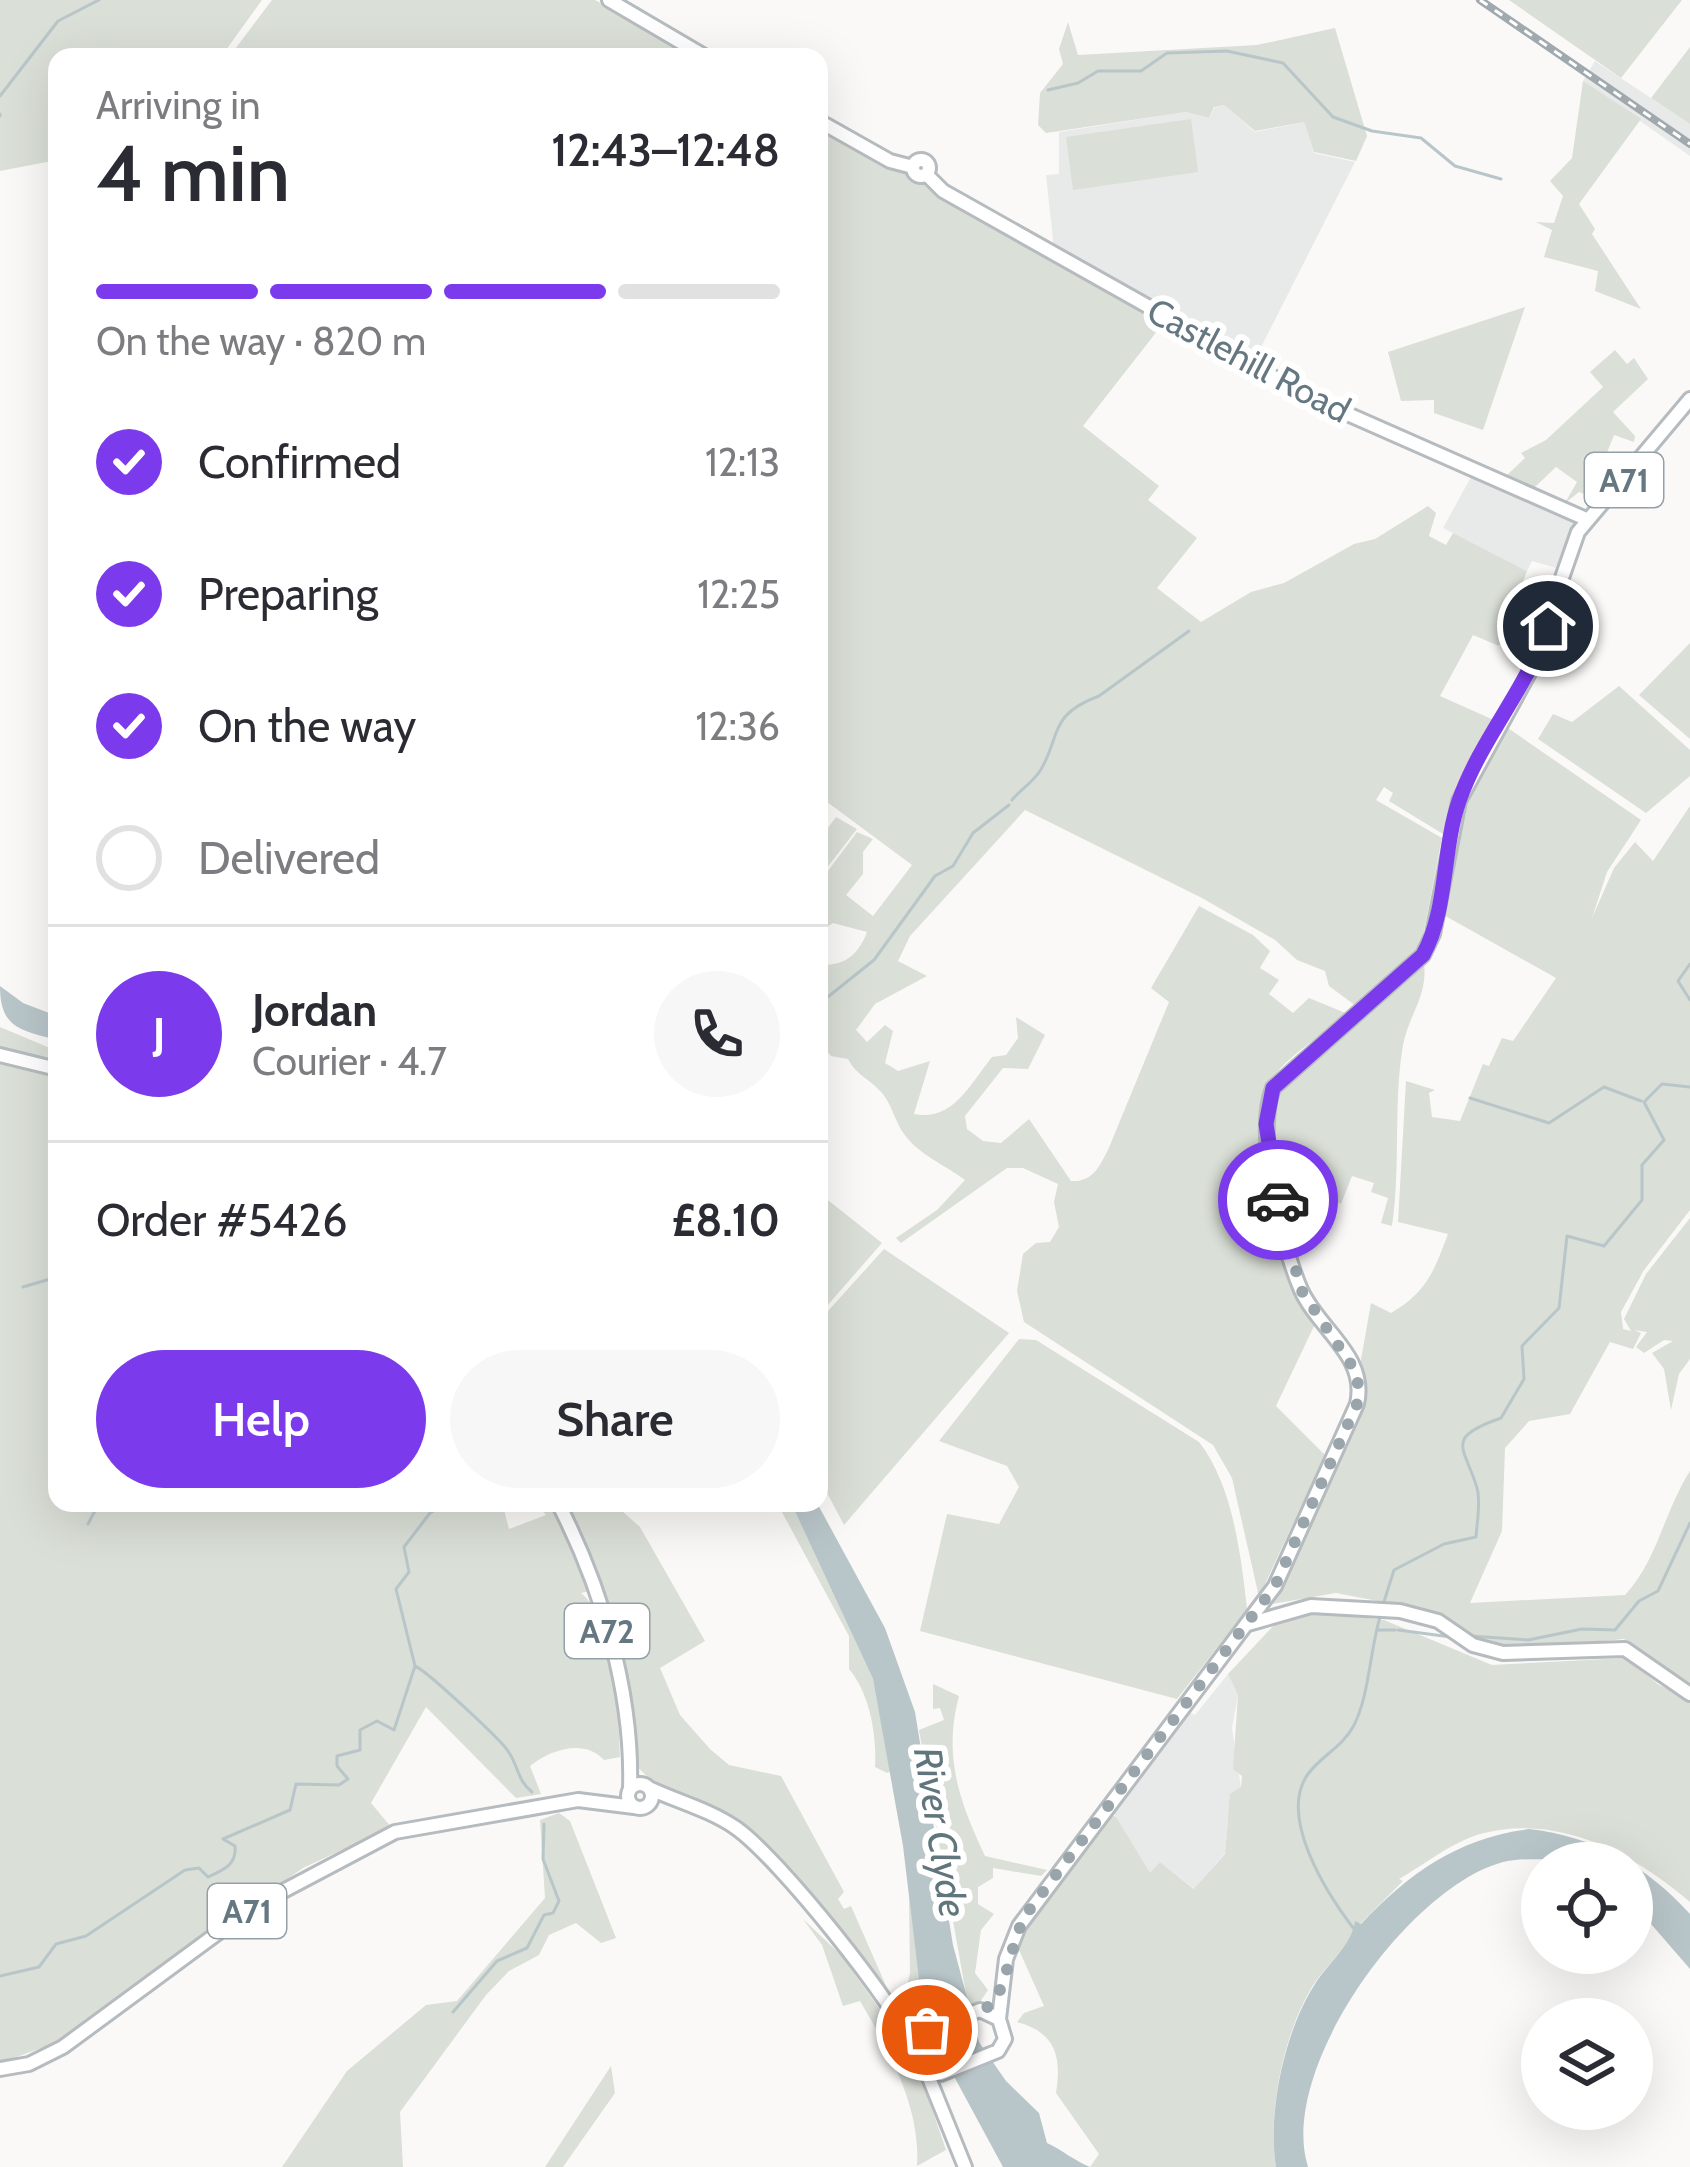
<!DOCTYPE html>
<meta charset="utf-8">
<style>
:root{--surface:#fff;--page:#f7f7f7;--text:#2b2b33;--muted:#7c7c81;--line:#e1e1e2;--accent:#7c3aed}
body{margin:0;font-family:Cabin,sans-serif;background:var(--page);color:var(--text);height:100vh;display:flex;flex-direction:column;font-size:45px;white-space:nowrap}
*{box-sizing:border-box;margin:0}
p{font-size:39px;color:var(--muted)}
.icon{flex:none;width:66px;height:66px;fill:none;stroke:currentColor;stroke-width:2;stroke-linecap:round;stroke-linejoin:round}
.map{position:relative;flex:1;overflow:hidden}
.details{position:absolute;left:48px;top:48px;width:780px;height:1464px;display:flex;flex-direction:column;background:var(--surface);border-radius:24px;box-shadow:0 12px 48px #0002}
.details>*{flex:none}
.controls{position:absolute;left:1521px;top:1842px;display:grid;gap:24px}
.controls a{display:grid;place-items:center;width:132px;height:132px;border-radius:50%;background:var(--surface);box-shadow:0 12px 48px #0002;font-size:60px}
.pin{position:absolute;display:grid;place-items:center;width:102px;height:102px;color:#fff;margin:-51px;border:6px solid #fff;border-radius:50%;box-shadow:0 3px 12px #0007}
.courier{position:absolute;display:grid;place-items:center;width:120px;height:120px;margin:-60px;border:9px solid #7c3aed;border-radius:50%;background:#fff;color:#222;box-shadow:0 3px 15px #0007}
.headline em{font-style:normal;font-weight:600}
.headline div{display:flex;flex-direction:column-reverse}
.headline{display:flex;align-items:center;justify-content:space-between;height:204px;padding:0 48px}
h1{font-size:78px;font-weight:600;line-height:90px}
.bar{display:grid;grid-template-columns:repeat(4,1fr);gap:18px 12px;align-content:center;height:144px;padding:0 48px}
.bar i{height:15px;border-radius:9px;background:var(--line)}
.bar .current{background:var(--accent)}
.bar p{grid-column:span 4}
.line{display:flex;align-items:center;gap:30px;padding:0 48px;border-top:3px solid var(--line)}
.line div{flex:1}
.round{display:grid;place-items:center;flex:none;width:126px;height:126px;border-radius:63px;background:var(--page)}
ol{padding:0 48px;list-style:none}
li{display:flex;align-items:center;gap:36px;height:132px}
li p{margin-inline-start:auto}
li .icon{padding:12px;border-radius:50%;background:var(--accent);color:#fff;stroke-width:4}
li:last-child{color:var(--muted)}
li i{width:66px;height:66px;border:6px solid var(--line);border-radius:50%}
.primary-button{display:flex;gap:24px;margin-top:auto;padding:24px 48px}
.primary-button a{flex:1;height:138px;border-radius:72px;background:var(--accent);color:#fff;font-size:48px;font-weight:600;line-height:138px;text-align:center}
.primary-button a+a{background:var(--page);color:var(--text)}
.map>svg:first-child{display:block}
.built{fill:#e8e9e9}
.green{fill:#dadfd7}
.water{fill:#b9c6c9}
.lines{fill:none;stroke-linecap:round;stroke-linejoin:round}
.stream{stroke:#b9c6c9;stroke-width:3}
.major-casing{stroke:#b5bbbe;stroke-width:18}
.major{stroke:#fff;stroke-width:12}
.rail-casing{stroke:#a0a9ae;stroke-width:8}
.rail{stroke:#fff;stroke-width:3;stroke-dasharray:9;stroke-linecap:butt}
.done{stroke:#99a5ab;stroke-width:12;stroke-dasharray:0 21.6}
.route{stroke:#7c3aed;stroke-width:15}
.labels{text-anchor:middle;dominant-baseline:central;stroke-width:12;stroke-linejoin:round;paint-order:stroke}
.shield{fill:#fff;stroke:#93a0a8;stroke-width:3}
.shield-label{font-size:33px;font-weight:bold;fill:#657882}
.street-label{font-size:36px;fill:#657882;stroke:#fff}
.water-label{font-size:39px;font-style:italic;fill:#60767c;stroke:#fff}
</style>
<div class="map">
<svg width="1690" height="2167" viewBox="0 0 1690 2167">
<rect width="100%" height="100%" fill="#faf9f8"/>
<path class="built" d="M 1595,61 L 1690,124 L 1690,156 L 1583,81 Z
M 1224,105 L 1255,132 L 1304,122 L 1314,153 L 1355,162 L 1254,361 L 1054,249 L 1046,175 L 1059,174 L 1059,132 L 1186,112 L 1209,118 L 1215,107 Z
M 1478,474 L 1578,520 L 1560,569 L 1532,561 L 1527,571 L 1443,528 L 1471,477 Z
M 1228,1674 L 1238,1695 L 1232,1728 L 1241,1788 L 1228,1817 L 1225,1853 L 1195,1889 L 1160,1862 L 1150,1874 L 1114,1814 L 1126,1790 L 1189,1712 L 1195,1715 Z"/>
<path class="green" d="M 0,0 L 262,0 L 221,57 L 57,57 L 57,160 L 0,171 Z
M 272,0 L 595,0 L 700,57 L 229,57 Z
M 1509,0 L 1682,0 L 1621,78 Z
M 1068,22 L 1078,55 L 1257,45 L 1335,28 L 1367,136 L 1356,161 L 1314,152 L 1304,122 L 1255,131 L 1224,105 L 1214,107 L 1209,118 L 1186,112 L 1046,133 L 1038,125 L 1040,93 L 1063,64 L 1059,49 Z
M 1690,47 L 1690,124 L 1651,98 Z
M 1583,81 L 1641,119 L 1579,204 L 1595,229 L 1592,234 L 1641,309 L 1595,291 L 1598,271 L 1544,257 L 1552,230 L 1536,222 L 1554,223 L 1563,196 L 1550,181 L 1572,158 Z
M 1191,119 L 1198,172 L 1073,190 L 1066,137 Z
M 819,125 L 1165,321 L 1083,426 L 1159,486 L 1148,500 L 1197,538 L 1157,588 L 1201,622 L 1251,592 L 1284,583 L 1354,544 L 1375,539 L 1428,506 L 1436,513 L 1429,536 L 1446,545 L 1453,533 L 1527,571 L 1499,646 L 1473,635 L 1440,696 L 1496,721 L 1462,774 L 1443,834 L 1389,801 L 1393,793 L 1384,787 L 1376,800 L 1442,838 L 1420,952 L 1356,1006 L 1329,986 L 1325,971 L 1297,960 L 1275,940 L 1202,898 L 1025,810 L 910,936 L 898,961 L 927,976 L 875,1004 L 856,1030 L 867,1042 L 885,1025 L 893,1031 L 885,1063 L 898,1071 L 930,1061 L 914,1114 C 953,1122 970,1084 992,1057 L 1006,1055 L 1018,1038 L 1016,1017 L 1045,1035 L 1028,1069 L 1003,1068 L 965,1116 L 967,1129 L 983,1141 L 1001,1143 L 1029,1119 L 1071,1181 C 1093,1182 1099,1167 1108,1150 L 1169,1002 L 1151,988 L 1199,906 L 1253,935 L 1270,951 L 1260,968 L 1279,980 L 1269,994 L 1293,1013 L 1309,998 L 1348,1014 C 1324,1035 1278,1060 1266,1090 C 1247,1133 1286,1290 1315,1324 L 1276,1406 L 1325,1455 L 1259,1597 L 1232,1478 L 1213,1445 L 1024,1322 L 1017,1291 L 1023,1254 L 1036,1243 L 1050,1242 L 1059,1227 L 1054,1202 L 1058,1184 L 1023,1168 L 1007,1168 L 901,1243 L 896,1238 L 937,1210 L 965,1180 C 945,1165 918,1154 904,1134 C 895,1122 891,1102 881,1092 C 870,1079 857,1076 848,1059 L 831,1056 L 819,1043 L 819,964 C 843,968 859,954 867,932 L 833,923 L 819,932 L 819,883 L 857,832 L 873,839 L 863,852 L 863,874 L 846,895 L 873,916 L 912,865 L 819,796 Z
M 1525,307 L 1483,430 L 1434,413 L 1434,400 L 1401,401 L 1388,352 Z
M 1615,350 L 1627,364 L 1634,358 L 1648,379 L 1613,412 L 1635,436 L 1634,442 L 1614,435 L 1602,465 L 1584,486 L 1591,497 L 1579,492 L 1565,503 L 1577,482 L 1556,467 L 1535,487 L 1506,476 L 1525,458 L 1521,453 L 1546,440 L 1603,387 L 1590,372 Z
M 1690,643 L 1690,739 L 1639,695 Z
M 1619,686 L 1690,750 L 1690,776 L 1646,813 L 1538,739 L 1553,714 L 1572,722 Z
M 1505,726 L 1641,820 L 1607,872 L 1592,918 L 1614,868 L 1635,842 L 1653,861 L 1690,806 L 1690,1210 L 1644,1270 L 1621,1312 L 1623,1329 L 1631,1331 L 1624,1319 L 1646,1274 L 1690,1218 L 1690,1359 L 1679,1374 L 1671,1410 L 1664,1369 L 1652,1353 L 1673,1341 L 1664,1340 L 1644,1353 L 1636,1347 L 1647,1332 L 1634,1330 L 1641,1333 L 1633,1349 L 1610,1342 L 1570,1414 L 1529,1421 L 1505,1448 L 1502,1531 L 1470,1603 L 1625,1595 C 1657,1561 1664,1512 1690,1471 L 1690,1685 L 1624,1639 L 1504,1650 L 1477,1640 L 1444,1617 L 1388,1603 L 1336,1593 L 1272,1604 L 1359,1412 L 1366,1379 L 1360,1365 L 1371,1303 L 1391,1313 C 1427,1292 1434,1271 1448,1234 L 1398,1222 L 1406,1081 L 1435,1090 L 1429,1093 L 1432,1117 L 1460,1121 L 1483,1064 L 1489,1066 L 1502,1038 L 1513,1041 L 1556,978 L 1442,914 L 1464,798 Z
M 836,817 L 857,829 L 819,878 L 819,840 Z
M 1424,963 C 1428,996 1409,1014 1403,1045 C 1393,1103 1401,1165 1392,1226 L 1381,1223 L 1388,1198 L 1371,1192 L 1374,1183 L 1352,1176 L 1341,1204 L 1277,1167 L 1270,1131 L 1277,1090 Z
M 0,1027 L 57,1051 L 57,1503 L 510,1503 L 503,1506 L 509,1529 L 546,1515 L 536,1503 L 551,1503 L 590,1591 L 581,1593 C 615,1619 619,1714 620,1757 L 604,1760 C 584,1738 550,1750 530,1766 L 541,1794 L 516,1798 L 426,1707 L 371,1803 L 391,1827 L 303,1868 L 55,2043 L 0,2063 Z
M 819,1193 L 882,1243 L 819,1315 Z
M 884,1249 L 1009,1333 L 844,1525 L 819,1478 L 819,1321 Z
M 1019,1339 L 1036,1340 L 1199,1442 C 1233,1485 1241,1556 1247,1609 L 1177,1699 L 920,1631 L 947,1514 L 999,1524 L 1019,1487 L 1007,1466 L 939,1441 Z
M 566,1503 L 613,1503 L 640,1527 L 705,1641 L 660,1668 L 680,1715 L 710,1749 L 729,1765 L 781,1776 L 844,1892 L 838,1899 L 844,1909 L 851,1906 L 898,2013 C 852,1952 809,1884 752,1832 C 718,1801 661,1801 634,1762 L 602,1592 Z
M 777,1503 L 791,1503 L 873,1679 L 891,1771 L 887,1773 L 875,1767 C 877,1736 870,1694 849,1669 L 849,1636 Z
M 1318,1612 L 1384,1620 L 1492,1665 L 1626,1658 L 1659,1685 L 1690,1699 L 1690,1902 C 1632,1852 1557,1813 1480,1834 C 1452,1842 1424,1865 1399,1879 L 1403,1881 L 1360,1924 L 1356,1922 C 1351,1946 1328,1963 1314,1984 C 1284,2030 1267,2113 1276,2167 L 1090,2167 L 1099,2154 L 1056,2093 C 1062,2056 1055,2032 1017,2022 L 1024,2013 L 1044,2006 L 1015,1941 L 1109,1813 L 1116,1817 L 1150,1873 L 1160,1862 L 1194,1889 L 1225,1854 L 1230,1794 L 1241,1787 L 1242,1776 L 1233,1769 L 1238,1695 L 1228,1674 L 1275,1624 Z
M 933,1684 L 959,1696 C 943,1756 959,1801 985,1856 L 1047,1870 L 1041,1876 L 993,1868 L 993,1878 L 978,1887 L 978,1904 L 994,1914 L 981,1930 L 975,1973 L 988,1990 L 978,2005 L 968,2005 L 919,1730 L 944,1720 L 940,1708 L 933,1709 Z
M 559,1813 L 570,1821 L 616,1938 L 601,1943 L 576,1923 L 549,1935 L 539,1955 L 509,1971 L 486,1995 L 400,2112 L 403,2167 L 282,2167 L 347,2071 L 426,2005 L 457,2001 L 545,1898 L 540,1820 Z
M 909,1896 L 926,2026 L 911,2024 L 904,2002 L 910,1973 Z
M 803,1919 L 841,1955 L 915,2059 L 946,2150 L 917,2166 C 921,2108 889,2050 860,2001 L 843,2006 L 822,1945 Z
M 611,2066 L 615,2093 L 563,2167 L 545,2167 Z"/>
<path class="water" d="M 0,986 L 23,1003 L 57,1016 L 57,1040 C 20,1030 0,1028 0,986 Z
M 791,1503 L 817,1503 L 885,1628 L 915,1712 L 953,1945 L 979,2042 L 1006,2081 L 1039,2113 L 1047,2143 C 1062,2150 1075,2161 1090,2167 L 1003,2167 L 924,2021 L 903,1846 L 873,1679 Z
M 1529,1829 C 1594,1836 1648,1867 1690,1914 L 1690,1969 L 1632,1902 L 1632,1863 C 1600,1863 1530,1855 1503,1862 C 1409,1887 1277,2069 1308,2167 L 1276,2167 C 1267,2112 1285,2030 1315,1984 C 1328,1963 1352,1945 1355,1921 L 1361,1924 C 1409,1873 1458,1838 1529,1829 Z"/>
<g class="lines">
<path class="stream" d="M 1048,90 L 1078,83 L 1098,71 L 1141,71 L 1167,53 L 1227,51 L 1283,63 L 1333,117 L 1372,131 L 1421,138 L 1455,166 L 1501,179
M 0,96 L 58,21 L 99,0
M 0,114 L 0,116
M 1012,800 C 1020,790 1033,782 1040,771 C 1061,738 1047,715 1099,696 L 1189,631
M 1690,964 L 1678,981 L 1690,1000
M 819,1004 L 874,960 L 935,876 L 953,866 L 973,833 L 1009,805
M 1470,1098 L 1549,1123 L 1604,1087 L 1641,1101
M 23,1287 L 57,1277
M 88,1524 L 99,1503
M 1382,1608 L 1394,1570 L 1444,1544 L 1476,1537 C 1477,1522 1481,1502 1477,1488 C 1465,1447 1443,1438 1501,1418 L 1524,1379 L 1522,1346 L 1559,1308 L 1567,1236 L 1604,1246 L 1642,1200 L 1642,1165 L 1664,1140 L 1644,1102 L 1662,1084 L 1690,1087
M 1378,1630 L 1395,1630
M 1398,1630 L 1451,1637
M 1470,1636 L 1528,1640 L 1582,1629 L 1615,1630 L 1639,1601 L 1658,1591 L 1690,1523
M 415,1666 C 427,1671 500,1739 508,1751 C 519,1767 517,1780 532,1792
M 1354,1929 C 1328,1895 1277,1817 1308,1774 C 1320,1757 1342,1747 1353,1727 C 1369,1698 1370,1650 1380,1617
M 0,1976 L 39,1967 L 56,1944 L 86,1936 L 185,1870 L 199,1868 L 208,1877 C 223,1870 237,1865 235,1846 L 223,1839 L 290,1810 L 296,1784 L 339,1785 L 348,1779 L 337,1766 L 337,1756 L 360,1750 L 360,1730 L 377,1721 L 394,1730 L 415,1666 L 396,1589 L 409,1572 L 404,1547 L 430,1513 L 448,1503
M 453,2012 L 497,1961 L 527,1948 L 544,1915 L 553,1913 L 559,1901 L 543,1859 L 544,1824"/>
<defs>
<path id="major" d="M 609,0 L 706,57
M 819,121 L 890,161 L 913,167
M913 168a8 8 0 1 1 16 0a8 8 0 1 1-16 0Z
M 926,174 L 943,191 L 1309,397 L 1586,519
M 0,1055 L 57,1069
M 558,1503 C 602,1588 633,1693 630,1789
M 1248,1624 L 1311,1606 L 1400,1611 L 1438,1621 L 1473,1645 L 1503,1653 L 1625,1649 L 1690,1694
M628 1796a12 12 0 1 1 24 0a12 12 0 1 1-24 0Z
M 651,1789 C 679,1802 710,1810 736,1828 C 779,1858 895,2004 917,2052
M 980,2010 L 999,2019 L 1005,2039 L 998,2051 L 941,2074 L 924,2067 L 917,2052 L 921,2033 Z
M 999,2019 L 1006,1959 L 1019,1926 L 1275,1586 L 1357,1404 C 1368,1356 1319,1330 1301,1290 C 1281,1244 1255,1135 1273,1088 L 1423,955 L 1433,934 L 1459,801 L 1528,675 L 1578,532 L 1690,399
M 925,2068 L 965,2167
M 0,2069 L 29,2064 L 63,2047 L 253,1907 L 395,1832 L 578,1800 L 634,1807"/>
</defs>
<use href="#major" class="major-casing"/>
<use href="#major" class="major"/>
<defs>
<path id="rail" d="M 1480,0 L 1690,144"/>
</defs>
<use href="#rail" class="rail-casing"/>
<use href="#rail" class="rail"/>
</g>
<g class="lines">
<path class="done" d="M 927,2030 C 946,2023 976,2018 991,2004 C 1007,1989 1011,1939 1027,1913 L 1275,1586 L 1357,1404 L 1358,1375 L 1301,1290 L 1278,1200"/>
<path class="route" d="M 1278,1200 L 1266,1124 L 1273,1088 L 1423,955 C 1448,910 1442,850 1459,801 C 1481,738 1527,689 1548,626"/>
</g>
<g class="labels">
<g class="shield">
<rect x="1585" y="453" width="78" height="54" rx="9"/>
<rect x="565" y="1604" width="84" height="54" rx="9"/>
<rect x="208" y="1884" width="78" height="54" rx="9"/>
</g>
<g class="shield-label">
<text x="1624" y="480">A71</text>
<text x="607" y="1631">A72</text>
<text x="247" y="1911">A71</text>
</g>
<g class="street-label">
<text transform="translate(1249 360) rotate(28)">Castlehill Road</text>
</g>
<g class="water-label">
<text transform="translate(941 1832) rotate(81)">River Clyde</text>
</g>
</g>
</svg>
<div class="controls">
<a><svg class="icon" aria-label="locate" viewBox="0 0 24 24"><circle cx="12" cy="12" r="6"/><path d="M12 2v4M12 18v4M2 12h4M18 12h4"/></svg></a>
<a><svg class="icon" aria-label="layers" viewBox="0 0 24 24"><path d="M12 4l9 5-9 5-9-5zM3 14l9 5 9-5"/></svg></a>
</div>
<div class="pin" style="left:927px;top:2030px;background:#ea580c"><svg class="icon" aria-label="bag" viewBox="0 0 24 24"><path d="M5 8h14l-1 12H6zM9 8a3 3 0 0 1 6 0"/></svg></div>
<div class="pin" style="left:1548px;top:626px;background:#1f2937"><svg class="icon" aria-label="home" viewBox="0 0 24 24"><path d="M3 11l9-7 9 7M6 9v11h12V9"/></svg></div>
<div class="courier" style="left:1278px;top:1200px"><svg class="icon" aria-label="car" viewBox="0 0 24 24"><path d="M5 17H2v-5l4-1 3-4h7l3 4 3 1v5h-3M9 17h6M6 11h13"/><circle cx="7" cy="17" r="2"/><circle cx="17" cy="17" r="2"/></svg></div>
<section class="details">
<div class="headline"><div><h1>4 min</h1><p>Arriving in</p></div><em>12:43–12:48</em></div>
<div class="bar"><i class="current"></i><i class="current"></i><i class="current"></i><i></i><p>On the way · 820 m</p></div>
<ol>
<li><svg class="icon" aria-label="check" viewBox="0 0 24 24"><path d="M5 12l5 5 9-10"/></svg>Confirmed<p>12:13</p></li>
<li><svg class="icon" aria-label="check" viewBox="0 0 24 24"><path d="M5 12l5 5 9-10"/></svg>Preparing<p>12:25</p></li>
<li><svg class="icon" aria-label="check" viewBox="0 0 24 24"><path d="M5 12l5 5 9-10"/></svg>On the way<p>12:36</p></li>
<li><i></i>Delivered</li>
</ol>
<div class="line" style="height:216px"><b class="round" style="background:var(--accent);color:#fff">J</b><div><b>Jordan</b><p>Courier · 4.7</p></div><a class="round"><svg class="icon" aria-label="phone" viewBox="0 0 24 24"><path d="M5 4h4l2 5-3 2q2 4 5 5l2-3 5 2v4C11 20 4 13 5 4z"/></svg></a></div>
<div class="line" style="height:156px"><div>Order #5426</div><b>£8.10</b></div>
<div class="primary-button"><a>Help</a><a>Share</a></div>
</section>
</div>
